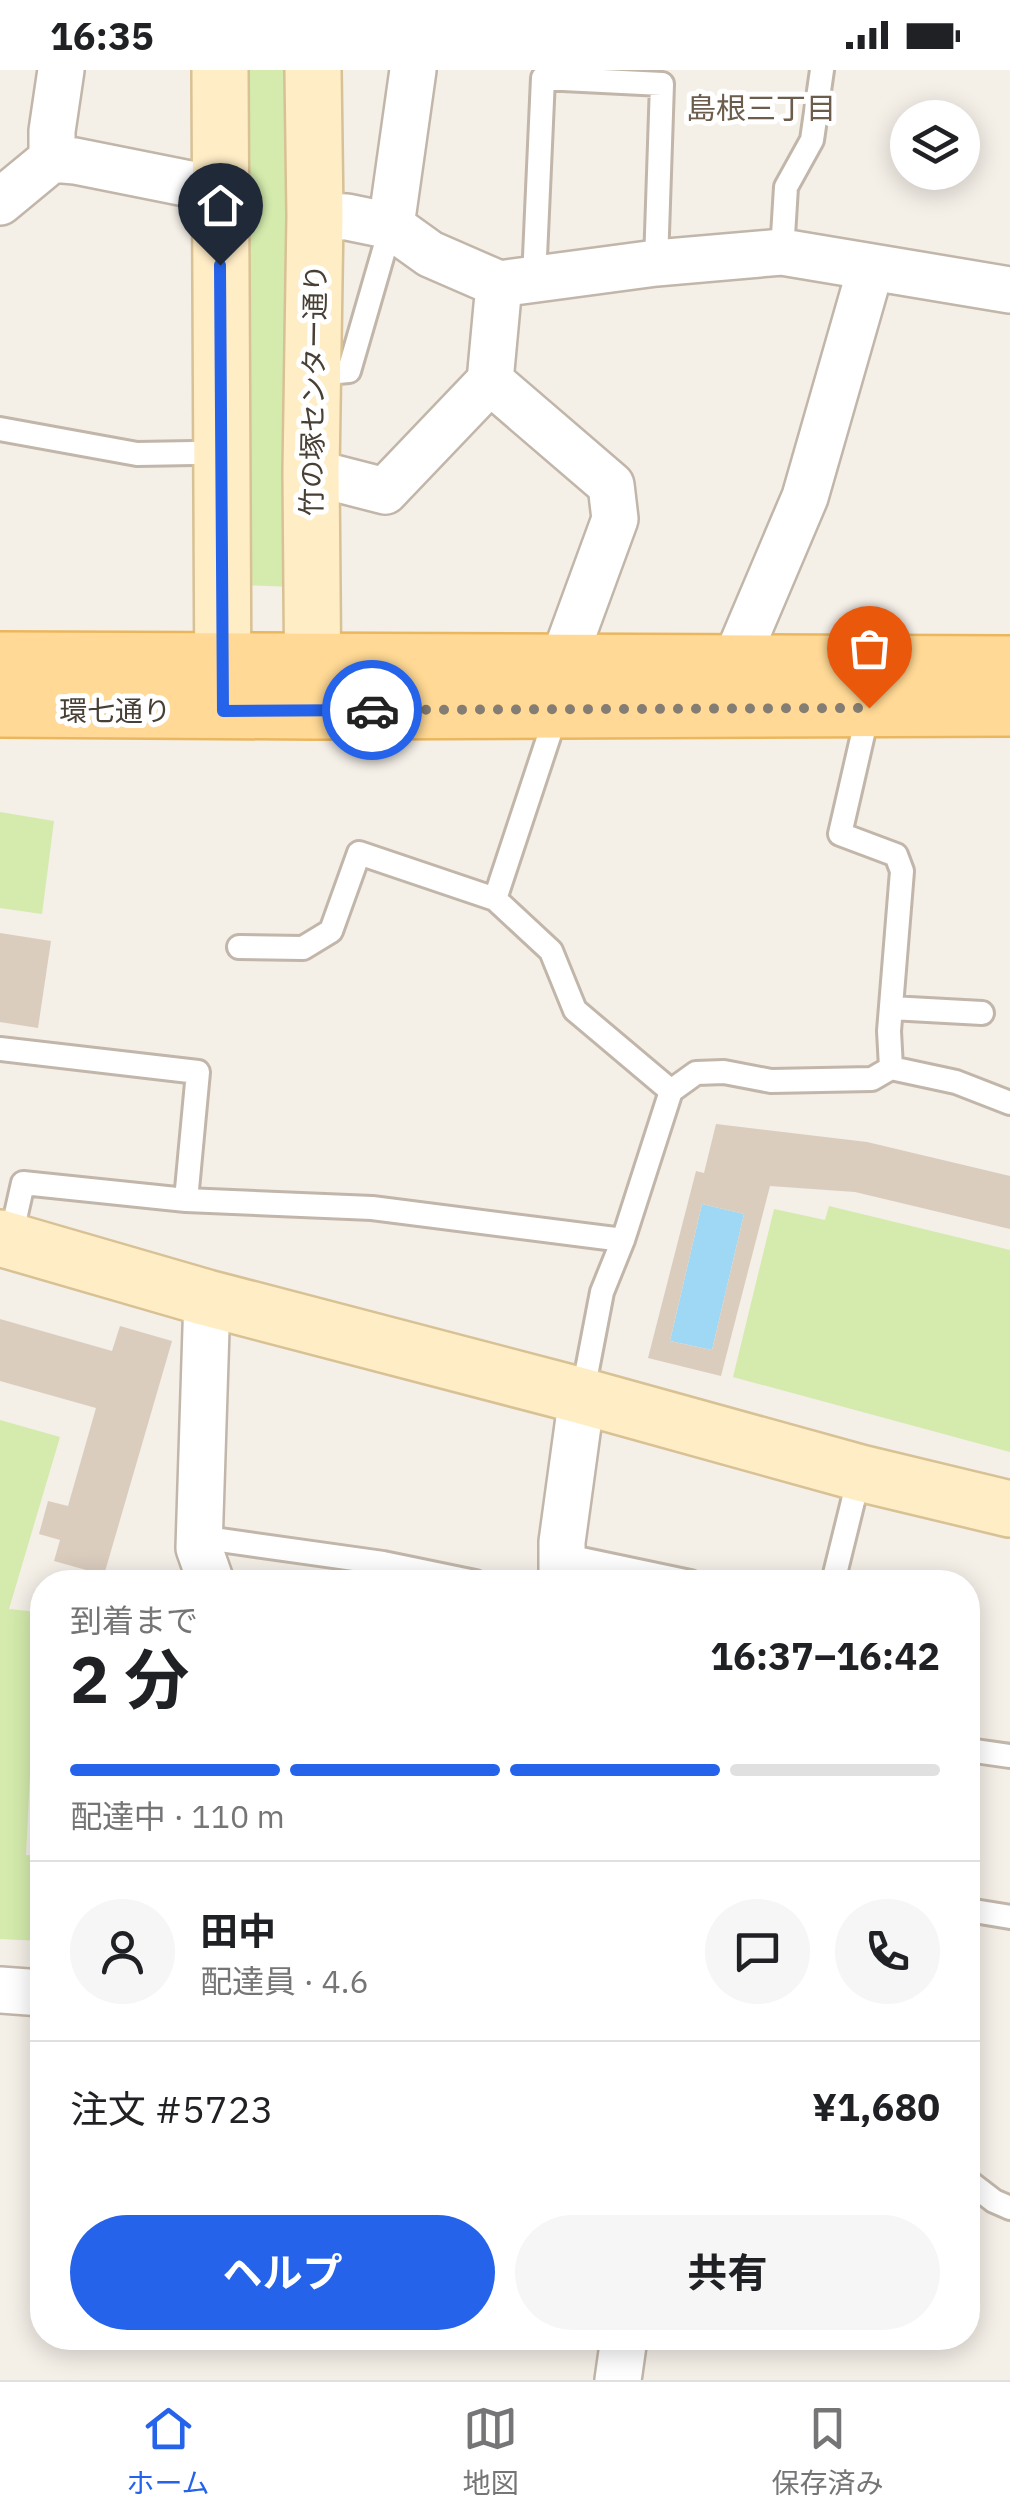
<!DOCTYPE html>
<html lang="ja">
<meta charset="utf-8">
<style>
:root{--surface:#fff;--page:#f6f6f6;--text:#202124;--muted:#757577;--line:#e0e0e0;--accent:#2563eb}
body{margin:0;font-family:"IBM Plex Sans","Noto Sans JP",sans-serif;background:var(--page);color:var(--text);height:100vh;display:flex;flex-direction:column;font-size:38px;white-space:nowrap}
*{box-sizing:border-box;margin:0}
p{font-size:32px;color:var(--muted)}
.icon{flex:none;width:55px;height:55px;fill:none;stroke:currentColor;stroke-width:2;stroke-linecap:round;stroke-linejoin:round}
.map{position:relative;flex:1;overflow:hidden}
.panel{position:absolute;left:30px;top:1500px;width:950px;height:780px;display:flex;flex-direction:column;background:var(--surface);border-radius:40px;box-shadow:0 5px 25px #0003}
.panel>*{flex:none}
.tools{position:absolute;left:890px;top:30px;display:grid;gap:20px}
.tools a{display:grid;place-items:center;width:90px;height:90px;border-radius:50%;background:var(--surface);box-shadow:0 5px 25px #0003;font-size:50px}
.pin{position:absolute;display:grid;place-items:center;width:85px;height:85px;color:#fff;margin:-102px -42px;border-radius:50% 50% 50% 0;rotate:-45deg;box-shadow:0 0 10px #0007}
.pin .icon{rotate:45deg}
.courier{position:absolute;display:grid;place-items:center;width:100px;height:100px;margin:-50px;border:8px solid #2563eb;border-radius:50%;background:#fff;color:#222;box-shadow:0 2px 12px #0007}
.overview em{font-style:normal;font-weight:700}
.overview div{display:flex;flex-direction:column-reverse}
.overview{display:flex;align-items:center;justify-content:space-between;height:170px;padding:0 40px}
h1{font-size:65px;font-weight:700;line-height:75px}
.bar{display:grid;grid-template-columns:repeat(4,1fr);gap:15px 10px;align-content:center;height:120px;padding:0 40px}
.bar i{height:12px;border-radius:8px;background:var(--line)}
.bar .current{background:var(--accent)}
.bar p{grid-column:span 4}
.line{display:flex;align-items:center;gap:25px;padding:0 40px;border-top:2px solid var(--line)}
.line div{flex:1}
.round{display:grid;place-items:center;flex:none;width:105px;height:105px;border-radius:52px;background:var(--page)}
.cta{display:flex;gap:20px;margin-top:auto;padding:20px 40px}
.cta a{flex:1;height:115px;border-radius:60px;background:var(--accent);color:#fff;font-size:40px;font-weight:700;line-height:115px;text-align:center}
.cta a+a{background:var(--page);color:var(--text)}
.status{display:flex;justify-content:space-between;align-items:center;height:70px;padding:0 50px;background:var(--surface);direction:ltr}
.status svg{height:28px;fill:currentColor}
.menu{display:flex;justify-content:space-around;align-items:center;height:140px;border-top:2px solid var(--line);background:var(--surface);font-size:28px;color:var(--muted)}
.menu a{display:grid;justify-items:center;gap:5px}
.menu .current{color:var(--accent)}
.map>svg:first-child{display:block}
.green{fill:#d4ebad}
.water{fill:#9fd8f5}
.building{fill:#dacdbe;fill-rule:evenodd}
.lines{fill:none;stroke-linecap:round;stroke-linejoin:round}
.lane-casing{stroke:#c1b6a9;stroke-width:28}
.street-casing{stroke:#c1b6a9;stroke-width:50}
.secondary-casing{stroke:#d8c194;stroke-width:60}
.primary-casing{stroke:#ebb75e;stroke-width:60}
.lane{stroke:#fff;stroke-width:22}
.street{stroke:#fff;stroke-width:45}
.secondary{stroke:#ffedc6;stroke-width:55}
.primary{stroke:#ffd995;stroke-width:55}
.done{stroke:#847d73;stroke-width:10;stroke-dasharray:0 18}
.route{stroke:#2563eb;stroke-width:12}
.labels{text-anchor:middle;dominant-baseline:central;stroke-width:10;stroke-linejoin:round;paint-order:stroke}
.street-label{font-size:28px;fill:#483f35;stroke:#fff}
.neighbourhood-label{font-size:30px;fill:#6b5c4c;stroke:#fff}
</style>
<div class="status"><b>16:35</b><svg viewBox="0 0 49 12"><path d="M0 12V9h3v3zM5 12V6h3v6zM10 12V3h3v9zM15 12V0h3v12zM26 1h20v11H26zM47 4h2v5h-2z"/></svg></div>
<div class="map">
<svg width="1010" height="2310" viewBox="0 0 1010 2310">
<rect width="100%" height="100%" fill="#f4efe7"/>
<path class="green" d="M 245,0 L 302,0 L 295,517 L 244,515 Z
M 0,742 L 54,751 L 42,844 L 0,838 Z
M 829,1136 L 1010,1180 L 1010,1382 L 733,1307 L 774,1139 L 825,1150 Z
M 0,1350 L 60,1367 L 9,1539 L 38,1542 L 26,1785 L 42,1786 L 42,1871 L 0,1869 Z"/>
<path class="water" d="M 702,1134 L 744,1144 L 712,1280 L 670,1271 Z"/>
<path class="building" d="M 0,863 L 51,871 L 38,958 L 0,952 Z
M 716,1054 L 867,1072 L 1010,1106 L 1010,1159 L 855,1122 L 770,1116 L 721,1306 L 648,1288 L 696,1101 L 704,1103 ZM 702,1134 L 744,1144 L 712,1280 L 670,1271 Z
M 0,1249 L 112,1281 L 120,1256 L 172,1271 L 104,1505 L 54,1491 L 60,1470 L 39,1464 L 48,1431 L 68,1436 L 96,1338 L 0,1311 Z"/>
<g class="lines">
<defs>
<path id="lane" d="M 782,182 L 786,117 L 812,70 L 822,0
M 534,209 L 543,8 L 662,14 L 656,193
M 314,304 L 349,301 L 391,156
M 0,359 L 137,384 L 194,383
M 869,638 L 840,764 L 896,785 L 902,801 L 889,961 L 891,998
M 495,829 L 557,642
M 239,877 L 303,878 L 331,861 L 359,783 L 495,829 L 551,881 L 575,940 L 671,1021
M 891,938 L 982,943
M 0,979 L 198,1002 L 186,1130
M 10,1171 L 23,1113 L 186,1130 L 372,1138 L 623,1170
M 582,1326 L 602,1222 L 623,1170 L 671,1021 L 696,1003 L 724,1002 L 771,1011 L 872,1009 L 891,998 L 956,1012 L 1010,1033
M 199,1467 L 383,1493 L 475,1512
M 562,1485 L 690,1512
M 833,1512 L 860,1403
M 968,1680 L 1010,1686
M 968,1840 L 1010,1847
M 968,2111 L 994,2131 L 1010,2138"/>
<path id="street" d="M 52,89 L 52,61 L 61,0
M 0,132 L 52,89 L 75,91 L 220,120
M 315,146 L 347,147 L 391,156 L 430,184 L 499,214 L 656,193 L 782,182 L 1010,220
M 391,156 L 413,0
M 499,214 L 490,311 L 611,415 L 615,449 L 563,591
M 311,402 L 385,421 L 490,311
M 735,592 L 805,427 L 871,197
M 207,1228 L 199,1478 L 211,1512
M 562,1512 L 562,1472 L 582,1326
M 0,1920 L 42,1923
M 618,2310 L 624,2268"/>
<path id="secondary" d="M 220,0 L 223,638
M 313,0 L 315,146 L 311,402 L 313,637
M 0,1168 L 207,1228 L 582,1326 L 860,1403 L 1010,1439"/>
<path id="primary" d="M 0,590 L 1010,594
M 0,639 L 313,641 L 1010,638"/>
</defs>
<use href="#lane" class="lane-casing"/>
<use href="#street" class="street-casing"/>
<use href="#secondary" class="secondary-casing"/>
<use href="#primary" class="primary-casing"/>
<use href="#lane" class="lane"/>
<use href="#street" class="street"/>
<use href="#secondary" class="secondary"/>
<use href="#primary" class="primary"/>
</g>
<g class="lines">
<path class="done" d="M 372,640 L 869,638"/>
<path class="route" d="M 220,195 L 223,641 L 372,640"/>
</g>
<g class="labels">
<g class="street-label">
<text transform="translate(313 320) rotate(-89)">竹の塚センター通り</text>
<text x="115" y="640">環七通り</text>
</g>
<g class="neighbourhood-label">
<text x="761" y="37">島根三丁目</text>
</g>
</g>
</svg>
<div class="tools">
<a><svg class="icon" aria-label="layers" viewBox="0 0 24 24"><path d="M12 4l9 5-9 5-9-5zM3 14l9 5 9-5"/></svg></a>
</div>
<div class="pin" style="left:869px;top:638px;background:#ea580c"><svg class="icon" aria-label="bag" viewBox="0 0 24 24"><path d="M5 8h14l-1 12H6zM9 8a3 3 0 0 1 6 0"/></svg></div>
<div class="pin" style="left:220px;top:195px;background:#1f2937"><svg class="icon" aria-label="home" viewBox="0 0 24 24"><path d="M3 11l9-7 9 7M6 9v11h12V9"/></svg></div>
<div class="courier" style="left:372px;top:640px"><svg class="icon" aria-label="car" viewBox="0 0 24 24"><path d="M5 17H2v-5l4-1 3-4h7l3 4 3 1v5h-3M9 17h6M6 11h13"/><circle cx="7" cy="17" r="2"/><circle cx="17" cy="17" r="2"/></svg></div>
<section class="panel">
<div class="overview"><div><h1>2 分</h1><p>到着まで</p></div><em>16:37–16:42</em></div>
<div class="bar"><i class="current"></i><i class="current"></i><i class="current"></i><i></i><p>配達中 · 110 m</p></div>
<div class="line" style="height:180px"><a class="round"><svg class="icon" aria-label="person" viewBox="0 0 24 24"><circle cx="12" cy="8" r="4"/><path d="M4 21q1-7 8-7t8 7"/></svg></a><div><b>田中</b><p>配達員 · 4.6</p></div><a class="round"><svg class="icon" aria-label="chat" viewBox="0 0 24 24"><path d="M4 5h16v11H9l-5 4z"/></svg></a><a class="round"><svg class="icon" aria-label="phone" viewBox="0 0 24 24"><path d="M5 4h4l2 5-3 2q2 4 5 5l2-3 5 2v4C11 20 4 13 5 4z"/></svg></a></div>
<div class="line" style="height:130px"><div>注文 #5723</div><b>¥1,680</b></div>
<div class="cta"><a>ヘルプ</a><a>共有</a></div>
</section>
</div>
<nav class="menu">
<a class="current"><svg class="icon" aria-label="home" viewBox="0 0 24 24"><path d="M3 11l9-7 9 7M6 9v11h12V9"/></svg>ホーム</a>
<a><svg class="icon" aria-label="map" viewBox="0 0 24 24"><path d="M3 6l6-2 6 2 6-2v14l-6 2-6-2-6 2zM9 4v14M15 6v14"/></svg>地図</a>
<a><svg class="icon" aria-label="saved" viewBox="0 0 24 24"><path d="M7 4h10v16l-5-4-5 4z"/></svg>保存済み</a>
</nav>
